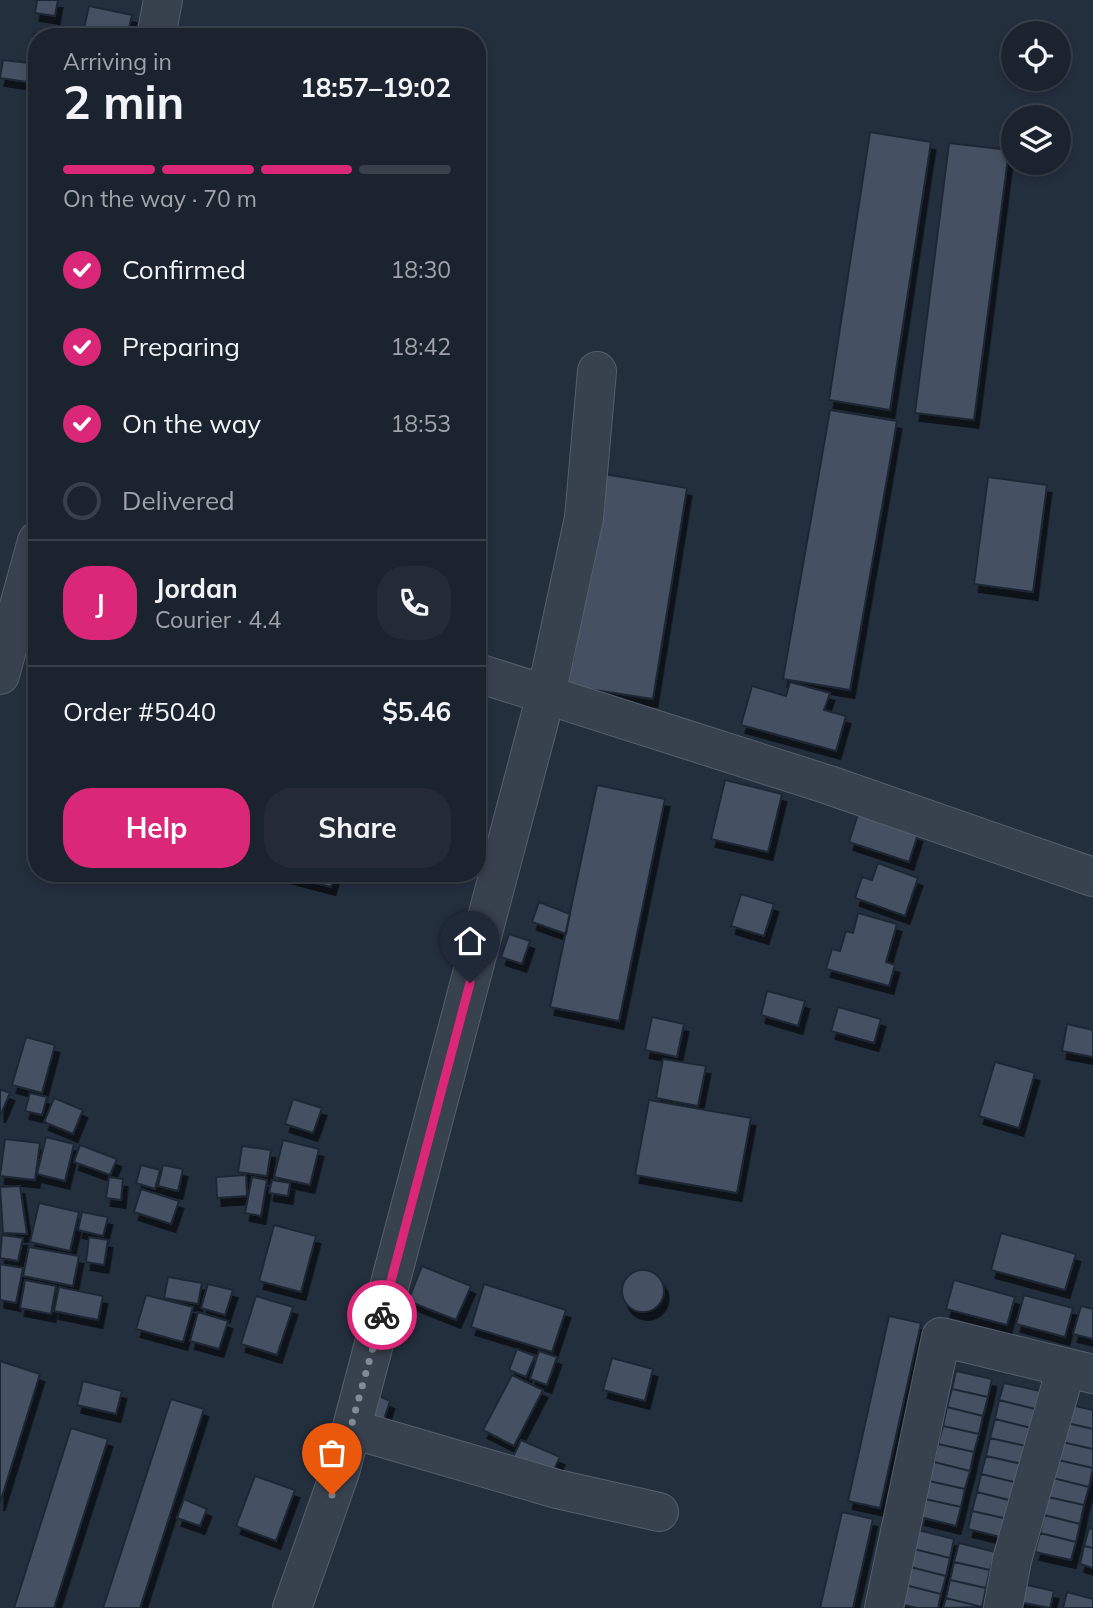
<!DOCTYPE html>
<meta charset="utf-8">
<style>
:root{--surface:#1b232e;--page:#242b36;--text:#f1f3f6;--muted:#a0a4aa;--line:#39404a;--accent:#db2777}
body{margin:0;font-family:Mulish,sans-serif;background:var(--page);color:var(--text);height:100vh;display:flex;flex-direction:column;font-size:26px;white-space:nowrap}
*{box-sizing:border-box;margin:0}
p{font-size:23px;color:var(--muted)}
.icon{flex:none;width:38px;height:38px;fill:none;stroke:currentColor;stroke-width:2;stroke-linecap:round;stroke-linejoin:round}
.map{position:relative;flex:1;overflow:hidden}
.side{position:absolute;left:28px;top:28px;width:458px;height:854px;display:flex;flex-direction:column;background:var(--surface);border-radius:28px;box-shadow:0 4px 10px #0003,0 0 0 2px var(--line)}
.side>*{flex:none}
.buttons{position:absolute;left:1001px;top:21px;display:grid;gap:14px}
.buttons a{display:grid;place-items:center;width:70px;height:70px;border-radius:50%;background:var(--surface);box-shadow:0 4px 10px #0003,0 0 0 2px var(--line);font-size:35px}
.pin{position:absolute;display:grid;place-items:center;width:60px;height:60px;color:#fff;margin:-72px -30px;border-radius:50% 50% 50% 0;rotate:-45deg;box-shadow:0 0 7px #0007}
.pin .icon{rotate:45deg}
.courier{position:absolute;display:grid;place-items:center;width:70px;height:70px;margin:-35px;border:5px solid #db2777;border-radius:50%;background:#fff;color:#222;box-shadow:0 2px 9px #0007}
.head em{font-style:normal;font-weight:700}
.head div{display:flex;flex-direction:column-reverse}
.head{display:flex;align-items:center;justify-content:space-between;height:119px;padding:0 35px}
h1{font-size:46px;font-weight:700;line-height:52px}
.bar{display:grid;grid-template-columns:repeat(4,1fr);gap:10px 7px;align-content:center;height:84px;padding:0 35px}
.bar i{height:9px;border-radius:5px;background:var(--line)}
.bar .current{background:var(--accent)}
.bar p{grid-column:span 4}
.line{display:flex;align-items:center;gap:18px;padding:0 35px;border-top:2px solid var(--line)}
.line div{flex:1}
.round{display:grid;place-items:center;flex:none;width:74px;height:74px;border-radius:28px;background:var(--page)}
ol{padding:0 35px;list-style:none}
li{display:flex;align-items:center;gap:21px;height:77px}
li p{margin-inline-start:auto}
li .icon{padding:7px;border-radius:50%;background:var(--accent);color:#fff;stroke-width:4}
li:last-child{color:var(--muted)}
li i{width:38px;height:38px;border:4px solid var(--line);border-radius:50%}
.primary-button{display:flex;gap:14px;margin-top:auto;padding:14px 35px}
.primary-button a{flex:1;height:80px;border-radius:28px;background:var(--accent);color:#fff;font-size:28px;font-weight:700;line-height:80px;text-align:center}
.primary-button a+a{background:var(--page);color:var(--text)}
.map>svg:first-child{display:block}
.building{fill:#455162;stroke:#1f2835;stroke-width:2;filter:url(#shadow)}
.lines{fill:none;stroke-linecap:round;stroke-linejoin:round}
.minor-casing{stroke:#565f6c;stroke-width:40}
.minor{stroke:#38414e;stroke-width:38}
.done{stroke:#828b98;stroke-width:7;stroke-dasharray:0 12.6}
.route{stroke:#db2777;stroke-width:9}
</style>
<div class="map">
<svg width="1093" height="1608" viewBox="0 0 1093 1608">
<defs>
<filter id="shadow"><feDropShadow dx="4.5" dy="8" stdDeviation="0" flood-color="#0009"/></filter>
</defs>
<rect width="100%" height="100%" fill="#242f3e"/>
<path class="building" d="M 37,0 L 58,0 L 55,16 L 35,13 Z
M 89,6 L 132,15 L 127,37 L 82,37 Z
M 66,31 L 66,37 L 37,37 L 35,63 L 33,34 Z
M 3,60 L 29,63 L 27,82 L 0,78 Z
M 870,132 L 931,142 L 890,410 L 829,400 Z
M 949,143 L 1009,150 L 974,420 L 915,413 Z
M 830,410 L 897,421 L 850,690 L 783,679 Z
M 604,474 L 687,488 L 653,699 L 556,684 L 560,659 L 573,661 Z
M 988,477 L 1047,485 L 1033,592 L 974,584 Z
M 790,682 L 830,693 L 824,710 L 846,716 L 836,751 L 741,725 L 752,686 L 786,696 Z
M 725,780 L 782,794 L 768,852 L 711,839 Z
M 597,785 L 665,799 L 619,1021 L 550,1007 Z
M 858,814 L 918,834 L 909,862 L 849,842 Z
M 878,863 L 918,878 L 905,916 L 855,898 L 862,877 L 872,880 Z
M 277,873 L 335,873 L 331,887 Z
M 741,894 L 774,904 L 764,936 L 731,926 Z
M 539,902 L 570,914 L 566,934 L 532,922 Z
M 858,913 L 897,924 L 886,962 L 895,965 L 889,986 L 826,969 L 832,949 L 840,951 L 846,931 L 853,933 Z
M 509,934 L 530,941 L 522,964 L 501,957 Z
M 767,991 L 805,1001 L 798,1026 L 761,1015 Z
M 838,1007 L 881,1019 L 874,1043 L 831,1031 Z
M 652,1017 L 684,1024 L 677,1057 L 645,1050 Z
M 1067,1024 L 1093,1030 L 1093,1057 L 1062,1051 Z
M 26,1037 L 55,1045 L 42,1093 L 12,1085 Z
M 663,1059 L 706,1066 L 698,1106 L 656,1098 Z
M 995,1062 L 1035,1073 L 1019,1128 L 979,1116 Z
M 0,1089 L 10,1093 L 1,1114 L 0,1114 Z
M 30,1093 L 47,1097 L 42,1115 L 25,1111 Z
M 54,1098 L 83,1110 L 73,1134 L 44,1122 Z
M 293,1099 L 322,1108 L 313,1133 L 285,1124 Z
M 649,1100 L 751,1118 L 737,1193 L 635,1175 Z
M 46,1137 L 74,1144 L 65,1181 L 37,1174 Z
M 5,1139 L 40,1143 L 35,1180 L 0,1176 Z
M 283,1140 L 319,1149 L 310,1185 L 274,1177 Z
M 80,1145 L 117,1159 L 110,1175 L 74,1162 Z
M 242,1146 L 271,1150 L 267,1176 L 238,1172 Z
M 141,1165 L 160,1170 L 155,1189 L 136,1183 Z
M 163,1165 L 183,1169 L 178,1191 L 158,1186 Z
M 246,1175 L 247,1196 L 217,1198 L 216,1177 Z
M 109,1177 L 123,1179 L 121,1200 L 106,1198 Z
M 252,1177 L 267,1180 L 261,1216 L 245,1213 Z
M 272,1180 L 290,1183 L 288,1196 L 269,1193 Z
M 20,1186 L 27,1234 L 3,1233 L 0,1187 Z
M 141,1189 L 179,1201 L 171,1224 L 134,1212 Z
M 39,1203 L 79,1212 L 70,1251 L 30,1242 Z
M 82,1212 L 108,1217 L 103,1236 L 78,1230 Z
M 274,1225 L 316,1236 L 301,1292 L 259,1281 Z
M 1001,1233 L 1076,1254 L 1065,1290 L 991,1270 Z
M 2,1235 L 23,1238 L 18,1261 L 0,1258 Z
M 89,1237 L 108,1240 L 104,1265 L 86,1262 Z
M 29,1247 L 79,1256 L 73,1286 L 23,1276 Z
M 0,1264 L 23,1268 L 16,1303 L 0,1300 Z
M 422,1266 L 471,1286 L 456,1320 L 408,1301 Z
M622 1291a21 21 0 1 1 42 0a21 21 0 1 1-42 0Z
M 168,1277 L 202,1283 L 198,1304 L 164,1298 Z
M 25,1280 L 56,1286 L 51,1314 L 20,1308 Z
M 954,1280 L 1015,1297 L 1007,1325 L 946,1309 Z
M 208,1284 L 233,1290 L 225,1315 L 201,1308 Z
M 484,1284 L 566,1310 L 552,1352 L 471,1327 Z
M 59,1287 L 103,1296 L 98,1320 L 54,1311 Z
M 146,1295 L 193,1307 L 183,1342 L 136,1329 Z
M 1024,1295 L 1073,1308 L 1065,1337 L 1016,1324 Z
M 256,1296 L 293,1307 L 277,1355 L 241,1344 Z
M 1081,1306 L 1093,1309 L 1093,1339 L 1073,1334 Z
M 198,1312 L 228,1321 L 219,1349 L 190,1341 Z
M 889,1316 L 921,1323 L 880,1508 L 848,1501 Z
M 517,1349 L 535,1356 L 526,1377 L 509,1370 Z
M 539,1351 L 557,1357 L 547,1385 L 530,1379 Z
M 612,1358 L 653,1369 L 645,1401 L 603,1390 Z
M 0,1361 L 40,1374 L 0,1503 Z
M 956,1371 L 992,1379 L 988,1397 L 952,1389 Z
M 512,1375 L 543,1390 L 514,1446 L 483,1430 Z
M 83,1381 L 122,1391 L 116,1414 L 77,1405 Z
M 1004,1383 L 1040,1391 L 1035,1409 L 999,1400 Z
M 952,1389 L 988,1397 L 983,1416 L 947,1407 Z
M 379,1396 L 390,1401 L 383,1422 L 371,1418 Z
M 171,1399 L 204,1409 L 140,1608 L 103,1608 Z
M 999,1400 L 1035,1409 L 1031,1428 L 995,1419 Z
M 1071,1405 L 1093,1410 L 1093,1429 L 1067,1423 Z
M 947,1407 L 983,1416 L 979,1434 L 943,1426 Z
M 995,1419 L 1031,1428 L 1026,1446 L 990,1438 Z
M 1067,1423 L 1093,1429 L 1093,1449 L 1062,1442 Z
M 943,1426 L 979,1434 L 974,1452 L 938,1444 Z
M 71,1428 L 108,1439 L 54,1608 L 14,1608 Z
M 990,1438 L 1026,1446 L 1022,1464 L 986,1456 Z
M 521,1440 L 560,1457 L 550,1478 L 511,1461 Z
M 1062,1442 L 1093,1449 L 1093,1468 L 1058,1460 Z
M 938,1444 L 974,1452 L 970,1471 L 934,1462 Z
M 986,1456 L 1022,1464 L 1018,1483 L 981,1474 Z
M 1058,1460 L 1093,1468 L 1089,1487 L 1053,1478 Z
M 934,1462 L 970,1471 L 965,1489 L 929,1481 Z
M 981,1474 L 1018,1483 L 1013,1501 L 977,1492 Z
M 255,1476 L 295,1490 L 276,1541 L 236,1526 Z
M 1053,1478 L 1089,1487 L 1084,1505 L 1048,1497 Z
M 929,1481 L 965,1489 L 961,1507 L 925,1499 Z
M 977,1492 L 1013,1501 L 1008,1519 L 972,1511 Z
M 1048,1497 L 1084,1505 L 1080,1524 L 1044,1515 Z
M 184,1499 L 207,1509 L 200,1526 L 177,1518 Z
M 925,1499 L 961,1507 L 956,1526 L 920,1517 Z
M 972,1511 L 1008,1519 L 1004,1538 L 968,1529 Z
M 842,1512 L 873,1519 L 853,1608 L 820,1608 Z
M 1044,1515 L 1080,1524 L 1076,1542 L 1040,1533 Z
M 1089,1528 L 1093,1529 L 1093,1548 L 1084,1546 Z
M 918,1530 L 954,1539 L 950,1558 L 914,1549 Z
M 1040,1533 L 1076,1542 L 1071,1560 L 1035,1552 Z
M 959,1543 L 995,1552 L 990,1570 L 954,1562 Z
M 1084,1546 L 1093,1548 L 1093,1568 L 1080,1564 Z
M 914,1549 L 950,1558 L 946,1576 L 910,1567 Z
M 954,1562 L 990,1570 L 986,1588 L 950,1580 Z
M 910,1567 L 946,1576 L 941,1594 L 905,1585 Z
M 950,1580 L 986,1588 L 982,1607 L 946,1598 Z
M 1018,1583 L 1054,1591 L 1050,1608 L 1014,1601 Z
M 905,1585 L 941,1594 L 938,1608 L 917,1608 L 900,1604 Z
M 1067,1592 L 1093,1599 L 1093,1608 L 1063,1608 Z
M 946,1598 L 982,1607 L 943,1608 Z"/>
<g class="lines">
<defs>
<path id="minor" d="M 156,37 L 163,0
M 478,673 L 829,785 L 1093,877
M 0,675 L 37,541
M 352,1429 L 557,1489 L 659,1512
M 292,1608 L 340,1472 L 546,695 L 584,518 L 597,371
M 884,1608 L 941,1337 L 1093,1374
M 1003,1608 L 1012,1560 L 1066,1368"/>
</defs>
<use href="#minor" class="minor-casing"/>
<use href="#minor" class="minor"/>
</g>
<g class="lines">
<path class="done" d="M 332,1495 L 382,1315"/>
<path class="route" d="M 382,1315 L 470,983"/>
</g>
</svg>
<div class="buttons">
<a><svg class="icon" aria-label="locate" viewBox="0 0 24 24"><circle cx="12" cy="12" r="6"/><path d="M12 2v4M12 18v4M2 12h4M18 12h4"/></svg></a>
<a><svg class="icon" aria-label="layers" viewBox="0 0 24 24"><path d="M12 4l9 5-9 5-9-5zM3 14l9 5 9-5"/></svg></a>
</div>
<div class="pin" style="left:332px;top:1495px;background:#ea580c"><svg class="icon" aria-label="bag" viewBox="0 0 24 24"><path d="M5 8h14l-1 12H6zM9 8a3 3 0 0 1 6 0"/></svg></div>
<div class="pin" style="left:470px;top:983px;background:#1f2937"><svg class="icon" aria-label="home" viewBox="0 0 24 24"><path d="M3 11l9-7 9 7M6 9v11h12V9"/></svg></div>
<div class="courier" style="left:382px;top:1315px"><svg class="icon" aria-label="bike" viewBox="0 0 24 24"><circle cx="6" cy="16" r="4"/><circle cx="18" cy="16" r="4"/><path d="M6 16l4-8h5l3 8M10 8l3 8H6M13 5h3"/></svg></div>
<section class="side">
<div class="head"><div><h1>2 min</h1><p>Arriving in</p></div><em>18:57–19:02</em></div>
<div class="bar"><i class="current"></i><i class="current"></i><i class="current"></i><i></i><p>On the way · 70 m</p></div>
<ol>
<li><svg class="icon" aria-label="check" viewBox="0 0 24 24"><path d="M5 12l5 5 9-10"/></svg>Confirmed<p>18:30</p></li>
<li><svg class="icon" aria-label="check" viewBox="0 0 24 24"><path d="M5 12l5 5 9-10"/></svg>Preparing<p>18:42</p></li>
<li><svg class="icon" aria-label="check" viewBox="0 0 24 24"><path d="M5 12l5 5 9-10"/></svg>On the way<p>18:53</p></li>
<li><i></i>Delivered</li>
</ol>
<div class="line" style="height:126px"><b class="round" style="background:var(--accent);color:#fff">J</b><div><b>Jordan</b><p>Courier · 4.4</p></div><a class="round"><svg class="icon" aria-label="phone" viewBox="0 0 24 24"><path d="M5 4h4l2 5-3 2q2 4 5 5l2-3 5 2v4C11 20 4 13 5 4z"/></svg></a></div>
<div class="line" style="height:91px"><div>Order #5040</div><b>$5.46</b></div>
<div class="primary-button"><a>Help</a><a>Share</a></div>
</section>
</div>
